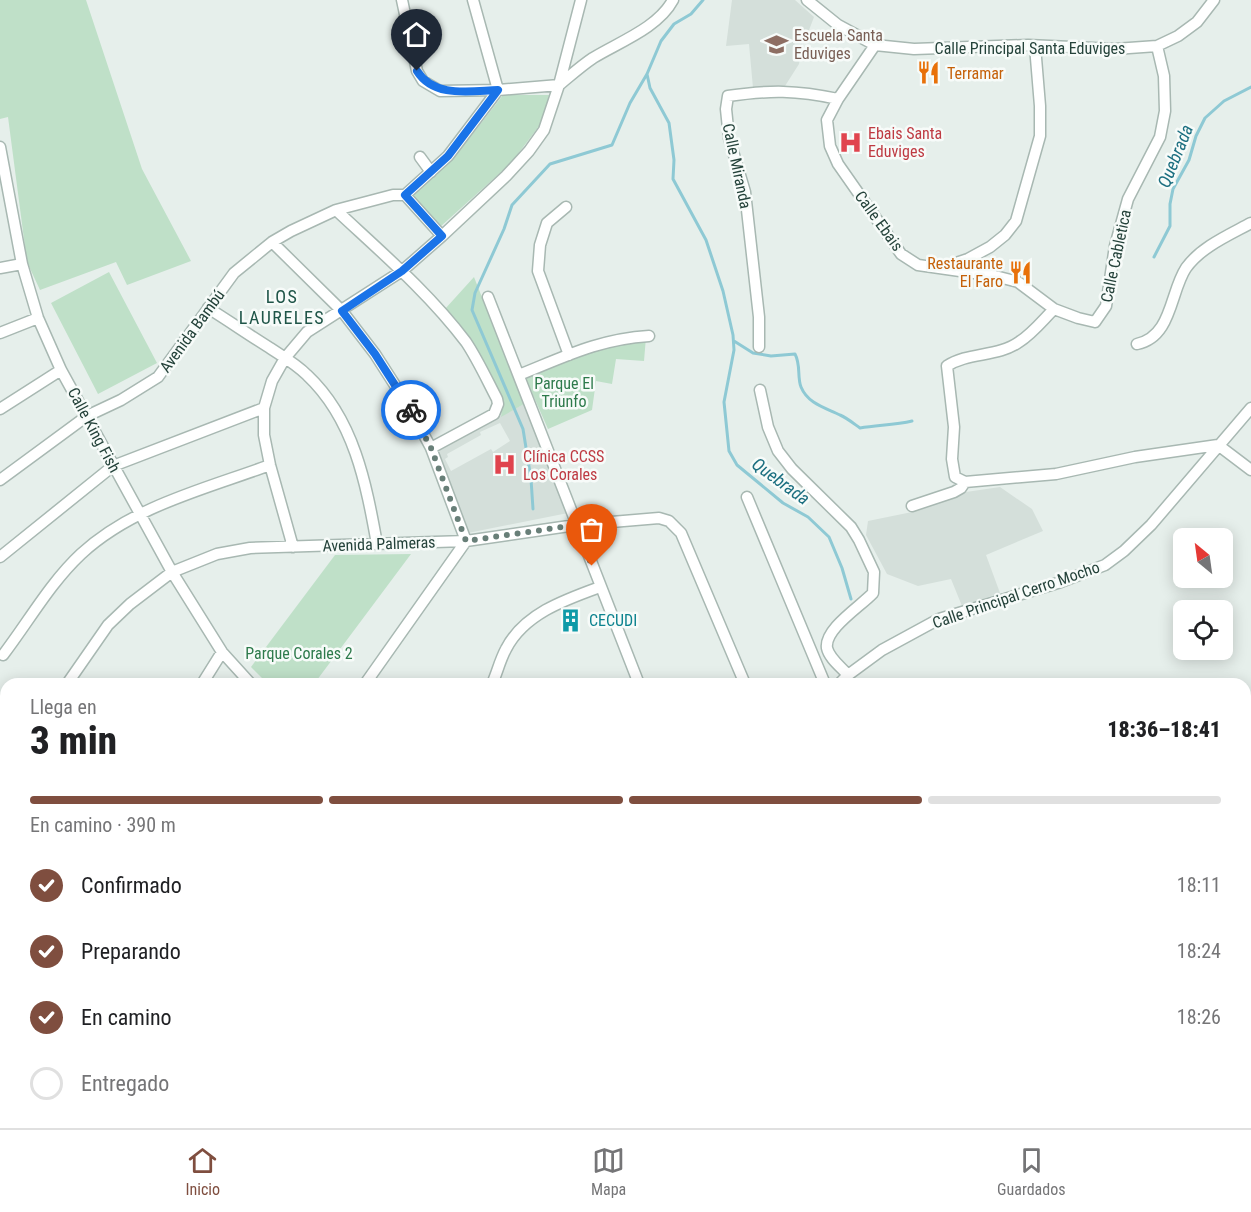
<!DOCTYPE html>
<html lang="es">
<meta charset="utf-8">
<style>
:root{--surface:#fff;--page:#f2f2f2;--text:#202124;--muted:#757577;--line:#e0e0e0;--accent:#7f4e3f}
body{margin:0;font-family:"Roboto Condensed",sans-serif;background:var(--page);color:var(--text);height:100vh;display:flex;flex-direction:column;font-size:22px;white-space:nowrap}
*{box-sizing:border-box;margin:0}
p{font-size:20px;color:var(--muted)}
.icon{flex:none;width:33px;height:33px;fill:none;stroke:currentColor;stroke-width:2;stroke-linecap:round;stroke-linejoin:round}
.map{position:relative;flex:1;overflow:hidden}
.drawer{position:absolute;left:0px;top:678px;width:1251px;height:450px;display:flex;flex-direction:column;background:var(--surface);border-radius:18px 18px 0 0;box-shadow:0 3px 15px #0003}
.drawer>*{flex:none}
.needle{width:39px;rotate:331deg}
.tools{position:absolute;left:1173px;top:528px;display:grid;gap:12px}
.tools a{display:grid;place-items:center;width:60px;height:60px;border-radius:9px;background:var(--surface);box-shadow:0 3px 15px #0003;font-size:30px}
.pin{position:absolute;display:grid;place-items:center;width:51px;height:51px;color:#fff;margin:-62px -26px;border-radius:50% 50% 50% 0;rotate:-45deg;box-shadow:0 0 6px #0007}
.pin .icon{rotate:45deg}
.courier{position:absolute;display:grid;place-items:center;width:60px;height:60px;margin:-30px;border:4px solid #1a73e8;border-radius:50%;background:#fff;color:#222;box-shadow:0 2px 8px #0007}
.headline em{font-style:normal;font-weight:800}
.headline div{display:flex;flex-direction:column-reverse}
.headline{display:flex;align-items:center;justify-content:space-between;height:102px;padding:0 30px}
h1{font-size:39px;font-weight:800;line-height:45px}
.bar{display:grid;grid-template-columns:repeat(4,1fr);gap:9px 6px;align-content:center;height:72px;padding:0 30px}
.bar i{height:8px;border-radius:4px;background:var(--line)}
.bar .on{background:var(--accent)}
.bar p{grid-column:span 4}
ol{padding:0 30px;list-style:none}
li{display:flex;align-items:center;gap:18px;height:66px}
li p{margin-inline-start:auto}
li .icon{padding:6px;border-radius:50%;background:var(--accent);color:#fff;stroke-width:4}
li:last-child{color:var(--muted)}
li i{width:33px;height:33px;border:3px solid var(--line);border-radius:50%}
.tabs{display:flex;justify-content:space-around;align-items:center;height:84px;border-top:2px solid var(--line);background:var(--surface);font-size:16px;color:var(--muted)}
.tabs a{display:grid;justify-items:center;gap:3px}
.tabs .on{color:var(--accent)}
.map>svg:first-child{display:block}
.built{fill:#d4dfda;fill-rule:evenodd}
.green{fill:#bfe0c8}
.lines{fill:none;stroke-linecap:round;stroke-linejoin:round}
.stream{stroke:#8ec9d4;stroke-width:3}
.minor-casing{stroke:#a8b8b2;stroke-width:13}
.minor{stroke:#fff;stroke-width:10}
.done{stroke:#687f78;stroke-width:6;stroke-dasharray:0 10.8}
.route{stroke:#1a73e8;stroke-width:8}
.labels{text-anchor:middle;dominant-baseline:central;stroke-width:5;stroke-linejoin:round;paint-order:stroke}
.education-label{font-size:16px;fill:#785e54;stroke:#f7fbf9;text-anchor:start}
.street-label{font-size:16px;fill:#24423a;stroke:#f7fbf9}
.food-label{font-size:16px;fill:#c56008;stroke:#f7fbf9;text-anchor:start}
.health-label{font-size:16px;fill:#be3a42;stroke:#f7fbf9;text-anchor:start}
.park-label{font-size:16px;fill:#2d7a4b;stroke:#f7fbf9}
.culture-label{font-size:16px;fill:#0d838f;stroke:#f7fbf9;text-anchor:start}
.water-label{font-size:18px;font-style:italic;fill:#1c6f80;stroke:#f7fbf9}
.neighbourhood-label{font-size:18px;letter-spacing:1.5px;fill:#1f5548;stroke:#f7fbf9}
</style>
<div class="map">
<svg width="1251" height="1128" viewBox="0 0 1251 1128">
<rect width="100%" height="100%" fill="#e6efeb"/>
<path class="built" d="M 732,0 L 795,0 L 814,17 L 806,38 L 803,38 L 799,64 L 785,86 L 753,88 L 749,44 L 726,46 Z
M 524,404 L 568,513 L 468,533 L 436,450 ZM 500,423 L 510,441 L 493,452 L 491,449 L 451,471 L 445,459 L 448,457 L 447,454 L 481,435 L 480,432 Z
M 1000,487 L 1032,509 L 1043,531 L 986,555 L 1000,593 L 962,606 L 951,579 L 918,586 L 887,574 L 866,535 L 868,521 L 912,512 L 966,492 Z"/>
<path class="green" d="M 0,0 L 86,0 L 142,169 L 191,261 L 127,285 L 116,262 L 40,290 L 27,262 L 8,117 L 0,119 Z
M 503,95 L 549,95 L 543,121 L 511,163 L 440,227 L 412,196 C 448,168 475,131 503,95 Z
M 109,272 L 157,363 L 98,394 L 51,303 Z
M 474,277 L 524,404 L 501,417 L 502,407 L 445,309 Z
M 646,337 L 644,361 L 616,359 L 612,384 L 596,381 L 592,410 L 548,429 L 525,377 L 599,346 Z
M 411,554 L 314,684 L 268,684 L 251,667 L 335,555 Z
M 1251,768 L 1251,835 L 1245,837 L 1245,771 Z
M 664,1122 L 806,1122 L 808,1128 L 668,1128 Z"/>
<g class="lines">
<path class="stream" d="M 647,74 L 650,88 L 669,123 L 674,160 L 673,179 L 706,240 L 723,291 L 733,335 L 734,350 L 724,402 L 729,451 L 737,465 L 783,503 L 808,517 L 829,537 L 842,568 L 851,599
M 1154,257 L 1170,226 L 1170,204 L 1173,189 L 1189,160 L 1196,136 L 1205,118 L 1224,101 L 1251,87
M 734,341 L 753,353 L 771,356 L 795,354 C 801,365 797,377 801,387 C 808,404 826,408 840,415 C 847,418 853,423 860,428 C 878,425 895,425 912,421
M 533,509 L 531,479 L 523,429 L 472,310 L 475,293 L 504,229 L 512,205 L 550,164 L 612,145 L 630,103 L 647,74 L 661,41 L 674,24 L 691,14 L 703,0
M 1245,766 L 1251,759
M 266,1128 L 267,1122"/>
<defs>
<path id="minor" d="M 402,0 L 417,71 L 423,81 L 440,91 L 498,90 L 559,85
M 807,0 L 838,25 L 875,45 L 914,49 L 1028,45 L 1115,49 L 1157,46 L 1178,36 L 1197,22 L 1214,0
M 875,45 L 838,99 L 827,120 L 830,146 L 838,164 L 901,254 L 918,265 L 995,276 L 1018,282 L 1054,309
M 1157,46 L 1164,76 L 1165,111 L 1160,137 L 1128,199 L 1115,246 L 1106,306 L 1095,322 L 1078,318 L 1054,309 C 1043,320 1032,334 1019,342 C 998,357 968,352 947,366 L 954,427 L 952,459 L 955,477 L 965,482 L 1056,474 L 1135,457 L 1218,445
M 559,85 C 570,76 581,66 593,58 C 619,42 658,28 673,0
M 0,147 L 22,264 L 38,318 L 61,370 L 172,572 L 222,652 L 251,684
M 420,157 L 431,172
M 405,195 L 448,156 L 498,90 L 473,0
M 566,207 L 547,223 L 540,245 L 538,271 L 569,355
M 336,210 C 381,252 429,293 466,342 C 478,360 487,380 497,399 L 498,404 L 494,414 L 431,448
M 272,242 L 342,311 L 375,354 L 409,407 L 431,448 L 466,541 L 365,684
M 0,268 L 22,264
M 941,268 L 968,259 L 990,247 L 1005,235 L 1016,221 L 1040,136 L 1040,106 L 1035,46
M 488,297 L 639,684
M 208,308 C 229,321 249,335 270,348 C 282,356 296,364 307,375 C 354,419 366,483 377,544
M 0,333 L 38,318
M 1137,344 C 1172,337 1170,292 1186,268 C 1201,247 1229,235 1251,223
M 759,347 L 759,317 L 745,192 L 729,138 L 726,109 L 728,96 C 770,90 796,90 838,99
M 519,375 C 564,357 599,339 649,336
M 760,390 L 768,427 L 778,451 L 792,469 L 851,527 L 859,540 L 874,572 L 873,593 C 861,606 824,629 827,648 C 829,658 841,667 848,675
M 0,409 L 61,370
M 1218,445 L 1251,470
M 0,480 L 87,416 L 121,400 L 158,377 L 234,273 L 272,242 L 291,231 L 336,210 L 393,195 L 405,195 L 442,236
M 747,497 L 825,684
M 912,506 L 954,492 L 961,488 L 965,482
M 293,547 L 270,465 L 264,435 L 264,408 L 272,381 L 285,358 L 307,332 L 402,271 L 442,236 L 506,176 L 529,151 L 544,130 L 559,85 L 581,0
M 0,557 L 113,466 L 264,408
M 3,655 C 29,621 50,583 81,554 C 133,506 205,489 270,465
M 67,684 L 108,625 L 130,604 L 172,572 L 217,554 L 250,548 L 466,541 L 576,525 L 659,518 L 669,521 L 681,533 L 745,684
M 202,684 L 222,652
M 492,684 C 497,673 500,660 506,649 C 524,614 564,600 600,587
M 839,684 L 848,675 L 882,650 L 939,619 L 1061,582 L 1105,565 L 1124,551 L 1151,525 L 1251,408
M 0,748 L 6,758
M 1245,869 L 1251,867
M 1245,936 L 1251,931
M 1245,1004 L 1251,1003
M 434,1122 L 440,1128
M 642,1122 L 646,1128
M 1135,1122 L 1141,1128
M 140,1128 L 151,1122
M 296,1128 L 298,1122
M 405,1128 L 411,1122
M 893,1128 L 895,1122
M 1105,1128 L 1109,1122"/>
</defs>
<use href="#minor" class="minor-casing"/>
<use href="#minor" class="minor"/>
</g>
<g class="lines">
<path class="done" d="M 411,410 L 431,448 L 466,541 L 576,525 L 592,566"/>
<path class="route" d="M 411,410 L 375,354 L 342,311 L 402,271 L 442,236 L 405,195 L 448,156 L 498,90 C 469,91 434,98 417,71"/>
</g>
<defs>
<symbol id="school-bare" viewBox="-9 -9 18 18"><path d="M0-5L7-2L0 1L-7-2ZM-4 1L0 2.5L4 1V4Q0 6-4 4Z" fill="#8d6e63" stroke="#f7fbf9" stroke-width="2.5" paint-order="stroke"/></symbol>
<symbol id="restaurant-bare" viewBox="-9 -9 18 18"><path d="M-5-6h1v4h1v-4h1v4h1v-4h1v5L-1.5 .5V6h-2V.5L-5-1ZM5-6V6H3V1.5H1.5Q1.5-4 5-6Z" fill="#e8710a" stroke="#f7fbf9" stroke-width="2.5" paint-order="stroke"/></symbol>
<symbol id="hospital-bare" viewBox="-9 -9 18 18"><path d="M-5-5h3v3.5h4V-5h3V5h-3V1.5h-4V5h-3Z" fill="#e0444e" stroke="#f7fbf9" stroke-width="2.5" paint-order="stroke"/></symbol>
<symbol id="building-bare" viewBox="-9 -9 18 18"><path d="M-4-6H4V6H1V3H-1V6H-4ZM-2.5-4.3h1.7v1.8h-1.7ZM.8-4.3h1.7v1.8H.8ZM-2.5-1h1.7V.8h-1.7ZM.8-1h1.7V.8H.8Z" fill="#0f9aa8" stroke="#f7fbf9" stroke-width="2.5" paint-order="stroke"/></symbol>
</defs>
<g fill-rule="evenodd">
<use href="#school-bare" x="760" y="28" width="33" height="33"/>
<use href="#restaurant-bare" x="912" y="56" width="33" height="33"/>
<use href="#hospital-bare" x="834" y="126" width="33" height="33"/>
<use href="#restaurant-bare" x="1004" y="256" width="33" height="33"/>
<use href="#hospital-bare" x="488" y="448" width="33" height="33"/>
<use href="#building-bare" x="554" y="604" width="33" height="33"/>
</g>
<g class="labels">
<g class="education-label">
<text x="794" y="35">Escuela Santa<tspan x="794" dy="18">Eduviges</tspan></text>
</g>
<g class="street-label">
<text x="1030" y="48">Calle Principal Santa Eduviges</text>
<text transform="translate(737 166) rotate(78)">Calle Miranda</text>
<text transform="translate(879 221) rotate(54)">Calle Ebais</text>
<text transform="translate(1116 256) rotate(-78)">Calle Cabletica</text>
<text transform="translate(192 331) rotate(-54)">Avenida Bambú</text>
<text transform="translate(94 430) rotate(62)">Calle King Fish</text>
<text transform="translate(379 544) rotate(-2)">Avenida Palmeras</text>
<text transform="translate(1016 595) rotate(-19)">Calle Principal Cerro Mocho</text>
</g>
<g class="food-label">
<text x="947" y="73">Terramar</text>
<text x="1003" y="263" text-anchor="end">Restaurante<tspan x="1003" dy="18">El Faro</tspan></text>
</g>
<g class="health-label">
<text x="868" y="133">Ebais Santa<tspan x="868" dy="18">Eduviges</tspan></text>
<text x="523" y="456">Clínica CCSS<tspan x="523" dy="18">Los Corales</tspan></text>
</g>
<g class="park-label">
<text x="564" y="383">Parque El<tspan x="564" dy="18">Triunfo</tspan></text>
<text x="299" y="653">Parque Corales 2</text>
</g>
<g class="culture-label">
<text x="589" y="620">CECUDI</text>
</g>
<g class="water-label">
<text transform="translate(1175 156) rotate(-68)">Quebrada</text>
<text transform="translate(781 481) rotate(36)">Quebrada</text>
</g>
<g class="neighbourhood-label">
<text x="282" y="296">LOS<tspan x="282" dy="21">LAURELES</tspan></text>
</g>
</g>
</svg>
<div class="tools">
<a><svg class="needle" viewBox="-14 -14 28 28"><path d="M0-13l5 13h-10z" fill="#e53935"/><path d="M0 13l5-13h-10z" fill="#757577"/></svg></a>
<a><svg class="icon" aria-label="locate" viewBox="0 0 24 24"><circle cx="12" cy="12" r="6"/><path d="M12 2v4M12 18v4M2 12h4M18 12h4"/></svg></a>
</div>
<div class="pin" style="left:592px;top:566px;background:#ea580c"><svg class="icon" aria-label="bag" viewBox="0 0 24 24"><path d="M5 8h14l-1 12H6zM9 8a3 3 0 0 1 6 0"/></svg></div>
<div class="pin" style="left:417px;top:71px;background:#1f2937"><svg class="icon" aria-label="home" viewBox="0 0 24 24"><path d="M3 11l9-7 9 7M6 9v11h12V9"/></svg></div>
<div class="courier" style="left:411px;top:410px"><svg class="icon" aria-label="bike" viewBox="0 0 24 24"><circle cx="6" cy="16" r="4"/><circle cx="18" cy="16" r="4"/><path d="M6 16l4-8h5l3 8M10 8l3 8H6M13 5h3"/></svg></div>
<section class="drawer">
<div class="headline"><div><h1>3 min</h1><p>Llega en</p></div><em>18:36–18:41</em></div>
<div class="bar"><i class="on"></i><i class="on"></i><i class="on"></i><i></i><p>En camino · 390 m</p></div>
<ol>
<li><svg class="icon" aria-label="check" viewBox="0 0 24 24"><path d="M5 12l5 5 9-10"/></svg>Confirmado<p>18:11</p></li>
<li><svg class="icon" aria-label="check" viewBox="0 0 24 24"><path d="M5 12l5 5 9-10"/></svg>Preparando<p>18:24</p></li>
<li><svg class="icon" aria-label="check" viewBox="0 0 24 24"><path d="M5 12l5 5 9-10"/></svg>En camino<p>18:26</p></li>
<li><i></i>Entregado</li>
</ol>
</section>
</div>
<nav class="tabs">
<a class="on"><svg class="icon" aria-label="home" viewBox="0 0 24 24"><path d="M3 11l9-7 9 7M6 9v11h12V9"/></svg>Inicio</a>
<a><svg class="icon" aria-label="map" viewBox="0 0 24 24"><path d="M3 6l6-2 6 2 6-2v14l-6 2-6-2-6 2zM9 4v14M15 6v14"/></svg>Mapa</a>
<a><svg class="icon" aria-label="saved" viewBox="0 0 24 24"><path d="M7 4h10v16l-5-4-5 4z"/></svg>Guardados</a>
</nav>
